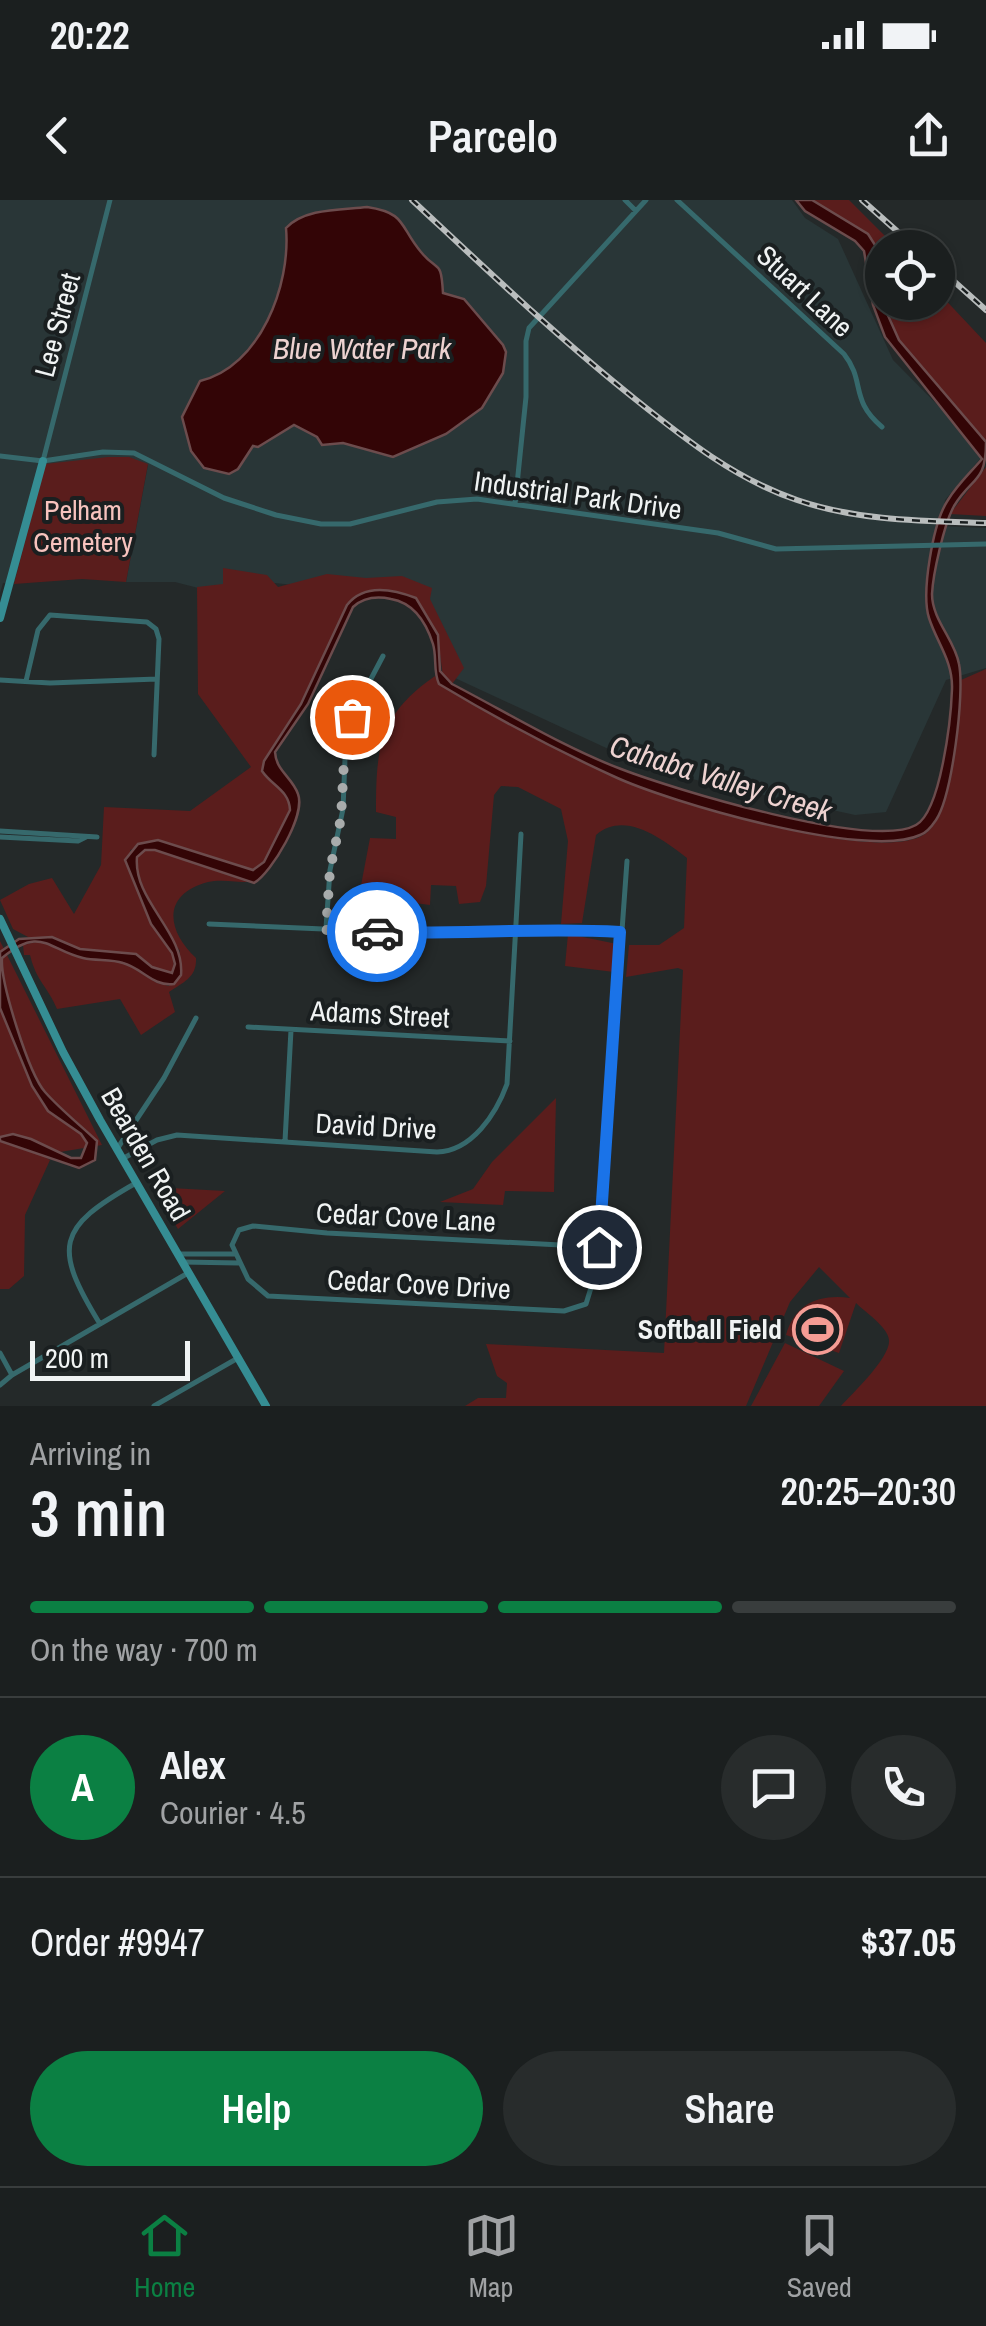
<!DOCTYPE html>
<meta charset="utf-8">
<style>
:root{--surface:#1b1f1f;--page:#282c2c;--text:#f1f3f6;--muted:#a0a2a4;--line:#393d3d;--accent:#0b8043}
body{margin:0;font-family:"Archivo Narrow",sans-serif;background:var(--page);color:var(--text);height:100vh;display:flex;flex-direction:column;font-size:38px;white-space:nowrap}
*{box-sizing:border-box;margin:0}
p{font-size:32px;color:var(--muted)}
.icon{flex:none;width:55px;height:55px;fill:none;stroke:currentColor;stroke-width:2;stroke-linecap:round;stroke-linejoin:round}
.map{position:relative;height:1206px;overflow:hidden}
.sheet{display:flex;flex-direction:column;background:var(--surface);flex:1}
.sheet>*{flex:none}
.fabs{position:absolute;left:865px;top:30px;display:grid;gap:20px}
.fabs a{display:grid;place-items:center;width:90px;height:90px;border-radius:50%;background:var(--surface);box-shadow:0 2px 8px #0004,0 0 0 2px var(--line);font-size:50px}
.scale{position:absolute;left:30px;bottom:25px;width:160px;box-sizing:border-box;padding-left:10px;border:5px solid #f0f3f3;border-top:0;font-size:28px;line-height:35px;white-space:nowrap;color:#f0f3f3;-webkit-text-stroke:8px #1a1f20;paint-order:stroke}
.pin{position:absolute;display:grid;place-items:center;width:85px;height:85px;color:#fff;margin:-42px;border:5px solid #fff;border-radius:50%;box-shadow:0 2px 10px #0007}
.courier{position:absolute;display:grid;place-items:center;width:100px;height:100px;margin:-50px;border:8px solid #1a73e8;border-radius:50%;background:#fff;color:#222;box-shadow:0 2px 12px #0007}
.head em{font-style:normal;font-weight:600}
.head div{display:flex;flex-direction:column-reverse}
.head{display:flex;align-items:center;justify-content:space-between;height:170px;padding:0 30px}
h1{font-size:65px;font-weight:600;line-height:75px}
.bar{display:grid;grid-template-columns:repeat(4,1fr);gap:15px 10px;align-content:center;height:120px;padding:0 30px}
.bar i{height:12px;border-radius:8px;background:var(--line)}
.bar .active{background:var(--accent)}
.bar p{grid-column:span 4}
.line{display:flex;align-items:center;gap:25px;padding:0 30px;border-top:2px solid var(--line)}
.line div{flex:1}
.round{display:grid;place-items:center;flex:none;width:105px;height:105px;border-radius:52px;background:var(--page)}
.action{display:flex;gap:20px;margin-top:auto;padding:20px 30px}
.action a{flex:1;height:115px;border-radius:60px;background:var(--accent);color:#fff;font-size:40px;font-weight:600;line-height:115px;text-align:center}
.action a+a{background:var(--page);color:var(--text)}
.status{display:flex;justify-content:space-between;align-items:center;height:70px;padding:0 50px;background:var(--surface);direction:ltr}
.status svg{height:28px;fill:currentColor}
header{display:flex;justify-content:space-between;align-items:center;height:130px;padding:0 30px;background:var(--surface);font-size:45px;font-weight:600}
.tabs{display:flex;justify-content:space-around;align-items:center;height:140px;border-top:2px solid var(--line);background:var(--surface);font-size:28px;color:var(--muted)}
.tabs a{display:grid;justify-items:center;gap:5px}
.tabs .active{color:var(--accent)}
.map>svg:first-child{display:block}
.built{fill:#293637}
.green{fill:#5a1d1c}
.water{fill:#330506;stroke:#6c4c4d;stroke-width:2.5}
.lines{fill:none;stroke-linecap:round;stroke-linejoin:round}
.street{stroke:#36696c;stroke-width:5}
.secondary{stroke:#358d93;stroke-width:8}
.rail-casing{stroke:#b9bdbd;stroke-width:6}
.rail{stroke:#1a1f20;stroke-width:2.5;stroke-dasharray:8;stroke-linecap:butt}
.done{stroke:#a9acac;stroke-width:10;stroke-dasharray:0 18}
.route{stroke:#1a73e8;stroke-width:12}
.labels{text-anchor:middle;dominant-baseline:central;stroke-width:8;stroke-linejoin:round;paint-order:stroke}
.street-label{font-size:28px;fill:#f0f3f3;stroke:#1a1f20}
.park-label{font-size:28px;fill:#f7c3be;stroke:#1a1f20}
.poi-label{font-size:28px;font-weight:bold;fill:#f0f3f3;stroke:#1a1f20;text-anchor:end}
.water-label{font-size:30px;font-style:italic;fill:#edd2d0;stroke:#1a1f20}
</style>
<div class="status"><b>20:22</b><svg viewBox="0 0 49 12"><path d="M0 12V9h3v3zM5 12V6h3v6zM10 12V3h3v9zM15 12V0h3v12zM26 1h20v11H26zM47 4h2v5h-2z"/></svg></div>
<header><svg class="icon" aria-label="back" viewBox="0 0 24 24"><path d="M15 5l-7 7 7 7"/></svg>Parcelo<svg class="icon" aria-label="share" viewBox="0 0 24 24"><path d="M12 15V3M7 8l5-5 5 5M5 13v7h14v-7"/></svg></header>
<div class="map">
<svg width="986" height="1206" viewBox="0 0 986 1206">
<rect width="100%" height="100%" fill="#242929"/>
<path class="built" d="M 0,0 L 792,0 L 805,18 L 838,39 L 893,160 L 985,253 L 945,300 L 940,326 L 986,328 L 986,468 L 946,480 L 886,612 L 855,615 L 656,571 L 455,478 L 440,449 L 405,397 L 275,383 L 241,399 L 175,382 L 126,382 L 148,265 L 45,264 L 15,382 L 3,383 L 0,393 Z"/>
<path class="green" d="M 812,0 L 849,0 L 896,47 L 882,48 L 882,89 L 875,45 L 868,34 Z
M 938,92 L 986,143 L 986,242 L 899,140 L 885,103 L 938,102 Z
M 108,257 L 129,257 L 148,264 L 126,382 L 82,379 L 14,384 L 45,264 Z
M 986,267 L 986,316 L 950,314 Z
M 223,368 L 267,375 L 278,387 L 327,374 L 366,378 L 402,376 L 432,388 L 430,399 L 464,468 L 452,484 L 443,477 L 440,454 L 416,398 L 380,389 L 347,405 L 301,504 L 264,561 L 266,577 C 279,585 289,594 290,610 L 264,662 L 253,670 L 158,640 L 130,650 C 137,673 141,700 151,722 C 159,741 180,751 172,773 L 152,767 L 136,754 L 80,749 L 52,737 L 28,737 L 13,729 L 0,700 L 29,684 L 52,678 L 74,714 L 101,665 L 104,607 L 190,611 L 251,567 L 198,494 L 197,387 L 223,384 Z
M 986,469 L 986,1206 L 841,1206 C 853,1193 891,1157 889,1140 C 888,1127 865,1112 856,1103 L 839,1153 L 786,1135 C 795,1103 820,1094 850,1098 L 819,1067 L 790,1102 L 746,1206 L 465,1206 L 478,1198 L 506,1198 L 507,1183 L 497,1176 L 486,1144 L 664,1153 L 683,770 L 678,768 L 626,777 L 629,745 L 659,745 L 684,728 L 687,658 C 662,639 625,610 596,635 L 582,723 L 561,724 L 568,641 L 561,609 L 518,587 L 501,586 L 494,595 L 486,686 L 480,702 L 459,704 L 456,686 L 431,685 L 430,705 L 359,696 L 370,638 L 396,639 L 396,617 L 376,612 C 376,547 379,515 435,476 L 439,484 L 451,491 C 505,519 558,551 613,576 C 664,600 879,666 925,634 C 955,613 959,515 961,480 Z
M 145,650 L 155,650 L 248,682 C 236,682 220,679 208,682 C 162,694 166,730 196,758 C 197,777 184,782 169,792 L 175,812 L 141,835 L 120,799 L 57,809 C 47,785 37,783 30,755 L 24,755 L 23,745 L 40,741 L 51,743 L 74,755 L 125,763 L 157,783 L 169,786 L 180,751 C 164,727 135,685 137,657 Z
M 568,734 L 617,744 L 614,772 L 565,766 Z
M 0,741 L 102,945 L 42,955 L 50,960 L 25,1015 L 24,1076 L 9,1089 L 0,1089 Z
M 556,898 L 554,992 L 505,991 L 503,1005 L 440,1002 L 473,989 L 492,962 Z
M 152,987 L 225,991 L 178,1029 Z
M 785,1143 L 844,1171 L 819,1206 L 751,1206 Z"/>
<path class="water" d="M 796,0 L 812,0 L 868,34 L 875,45 L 882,102 L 899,140 L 986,242 C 986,284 972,276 954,306 C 944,324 933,374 932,394 C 932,420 955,440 959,464 C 965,493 952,596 936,620 C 932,626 927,633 920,635 C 867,660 668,602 613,576 C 554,549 494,517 439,484 C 433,471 437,457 433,444 C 426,422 414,403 391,399 C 377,396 364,397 353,407 L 308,504 L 275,552 C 276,571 292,577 298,594 C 306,615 272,672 254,683 L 155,650 L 145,650 L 137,657 C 133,701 185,732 181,775 L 174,784 C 153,787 142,768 123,763 C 111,759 96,761 83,758 C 48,750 41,725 2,758 C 0,782 29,874 45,892 C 61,910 80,925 97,941 L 95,960 L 79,968 L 0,941 L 0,937 L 13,934 L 31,939 L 71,958 L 81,958 L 87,943 L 81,934 L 48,911 L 32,886 L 0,808 L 0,752 L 19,739 L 52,737 L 80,749 L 136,754 L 152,767 L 172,773 L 175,764 L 172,753 L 151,724 L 125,660 L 138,644 L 158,640 L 253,670 L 264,662 L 290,610 C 289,590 272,586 262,571 L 264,561 L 301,504 L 347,405 C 364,383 393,389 416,398 L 438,435 L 440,471 L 452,484 C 506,512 565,548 621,569 C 673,589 872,650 916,625 C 941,611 951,518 952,489 C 953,461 937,443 929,418 C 921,393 933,322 948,300 C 957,285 971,272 982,259 L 885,137 L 873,105 L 864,51 L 855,41 L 805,11 Z
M 367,7 C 407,13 399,26 421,52 C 438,73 441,58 443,93 L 464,99 L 503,145 L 506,152 L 503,173 L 482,208 L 446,234 L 393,257 L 343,243 L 322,245 L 317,237 L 294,225 L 258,247 L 253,246 L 238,269 L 229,274 L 204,268 L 191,251 L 182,217 L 200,181 C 260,167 291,85 286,28 C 305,8 341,10 367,7 Z"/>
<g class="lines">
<path class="street" d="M 625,0 L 636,11
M 677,0 L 844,154 C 866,182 849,199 882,227
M 0,256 L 43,261 L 103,252 L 134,253 L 224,298 L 276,315 L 321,324 L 350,324 L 437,302 L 477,299 L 718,333 L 776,349 L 986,344
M 43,261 L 110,0
M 515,304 L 526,197 L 526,141 L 529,128 L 646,0
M 0,480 L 50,483 L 157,479
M 26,481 L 38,430 L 50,415 L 147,422 L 156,429 L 159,439 L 154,555
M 0,631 L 97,637
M 0,637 L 78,641 L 86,637
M 209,724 L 439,734 L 551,729 L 620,732
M 326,728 L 330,670 L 343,609 L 346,534 L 354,511 L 383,456
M 248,827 L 510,841
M 285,941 L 291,830
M 117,949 L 164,878 L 196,818
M 122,959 L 157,940 L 177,935 L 437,952 C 472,951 496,914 507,884 L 521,634
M 599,1047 L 327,1033 L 253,1026 L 239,1030 L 232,1045 L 248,1079 L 268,1096 L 564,1111 L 586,1104 L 598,1065 L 627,661
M 177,1054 L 234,1054
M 182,1062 L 239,1063
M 100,1124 C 53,1047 56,1028 136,983
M 0,1153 L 12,1175
M 0,1185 L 12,1175 L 188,1073
M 154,1206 L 238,1158"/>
<path class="secondary" d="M 0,418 L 43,261
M 0,719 L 63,852 L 100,920 L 266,1206"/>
<defs>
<path id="rail" d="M 412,0 C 485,68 557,137 635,199 C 685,239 735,279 797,300 C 858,321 922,321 986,323
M 862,0 L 916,48
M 938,67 L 986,110"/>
</defs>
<use href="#rail" class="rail-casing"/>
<use href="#rail" class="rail"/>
</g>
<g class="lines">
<path class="done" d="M 352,517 L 345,542 L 341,618 L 330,670 L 326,730 L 377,732"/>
<path class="route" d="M 377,732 C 458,735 539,727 620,732 L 599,1047"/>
</g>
<defs>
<symbol id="stadium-ring" viewBox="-11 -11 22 22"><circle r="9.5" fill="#1a1f20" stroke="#f59c94" stroke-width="1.5"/><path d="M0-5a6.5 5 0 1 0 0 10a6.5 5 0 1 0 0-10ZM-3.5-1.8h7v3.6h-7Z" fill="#f59c94"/></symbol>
</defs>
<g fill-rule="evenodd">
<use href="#stadium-ring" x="790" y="1102" width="55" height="55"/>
</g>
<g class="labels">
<g class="street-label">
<text transform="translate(805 91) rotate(43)">Stuart Lane</text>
<text transform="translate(57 125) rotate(-75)">Lee Street</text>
<text transform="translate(578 295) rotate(8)">Industrial Park Drive</text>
<text transform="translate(380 814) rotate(3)">Adams Street</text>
<text transform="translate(376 926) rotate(3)">David Drive</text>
<text transform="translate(146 954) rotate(60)">Bearden Road</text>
<text transform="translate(406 1017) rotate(3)">Cedar Cove Lane</text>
<text transform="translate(419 1084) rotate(3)">Cedar Cove Drive</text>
</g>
<g class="park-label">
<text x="83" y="310">Pelham<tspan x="83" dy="32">Cemetery</tspan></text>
</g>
<g class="poi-label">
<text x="782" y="1129">Softball Field</text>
</g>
<g class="water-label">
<text x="362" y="148">Blue Water Park</text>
<text transform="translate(721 578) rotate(17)">Cahaba Valley Creek</text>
</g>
</g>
</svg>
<div class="fabs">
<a><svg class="icon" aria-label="locate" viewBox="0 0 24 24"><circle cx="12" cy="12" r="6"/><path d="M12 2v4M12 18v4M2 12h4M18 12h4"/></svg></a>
</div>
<div class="scale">200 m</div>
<div class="pin" style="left:352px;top:517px;background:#ea580c"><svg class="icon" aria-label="bag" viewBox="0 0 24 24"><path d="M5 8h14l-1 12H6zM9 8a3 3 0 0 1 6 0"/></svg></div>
<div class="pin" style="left:599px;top:1047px;background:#1f2937"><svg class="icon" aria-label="home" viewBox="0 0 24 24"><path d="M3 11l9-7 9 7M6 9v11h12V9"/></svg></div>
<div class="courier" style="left:377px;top:732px"><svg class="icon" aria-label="car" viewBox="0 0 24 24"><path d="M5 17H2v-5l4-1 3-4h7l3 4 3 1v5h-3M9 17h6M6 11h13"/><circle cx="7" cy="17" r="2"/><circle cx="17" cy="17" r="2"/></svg></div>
</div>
<section class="sheet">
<div class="head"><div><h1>3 min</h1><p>Arriving in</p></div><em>20:25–20:30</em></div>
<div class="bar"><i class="active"></i><i class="active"></i><i class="active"></i><i></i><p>On the way · 700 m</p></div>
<div class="line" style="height:180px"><b class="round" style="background:var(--accent);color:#fff">A</b><div><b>Alex</b><p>Courier · 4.5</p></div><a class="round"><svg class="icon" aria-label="chat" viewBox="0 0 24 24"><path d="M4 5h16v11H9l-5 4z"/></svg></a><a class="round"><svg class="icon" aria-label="phone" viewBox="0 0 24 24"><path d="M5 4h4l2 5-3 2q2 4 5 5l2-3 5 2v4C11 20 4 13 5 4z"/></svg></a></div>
<div class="line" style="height:130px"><div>Order #9947</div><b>$37.05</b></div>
<div class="action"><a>Help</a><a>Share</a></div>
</section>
<nav class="tabs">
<a class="active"><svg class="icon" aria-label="home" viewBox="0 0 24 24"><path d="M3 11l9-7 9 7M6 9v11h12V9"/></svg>Home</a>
<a><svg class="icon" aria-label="map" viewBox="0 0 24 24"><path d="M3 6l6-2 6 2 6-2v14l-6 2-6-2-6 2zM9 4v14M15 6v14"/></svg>Map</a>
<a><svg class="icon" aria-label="saved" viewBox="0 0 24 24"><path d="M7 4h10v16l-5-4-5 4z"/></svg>Saved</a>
</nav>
